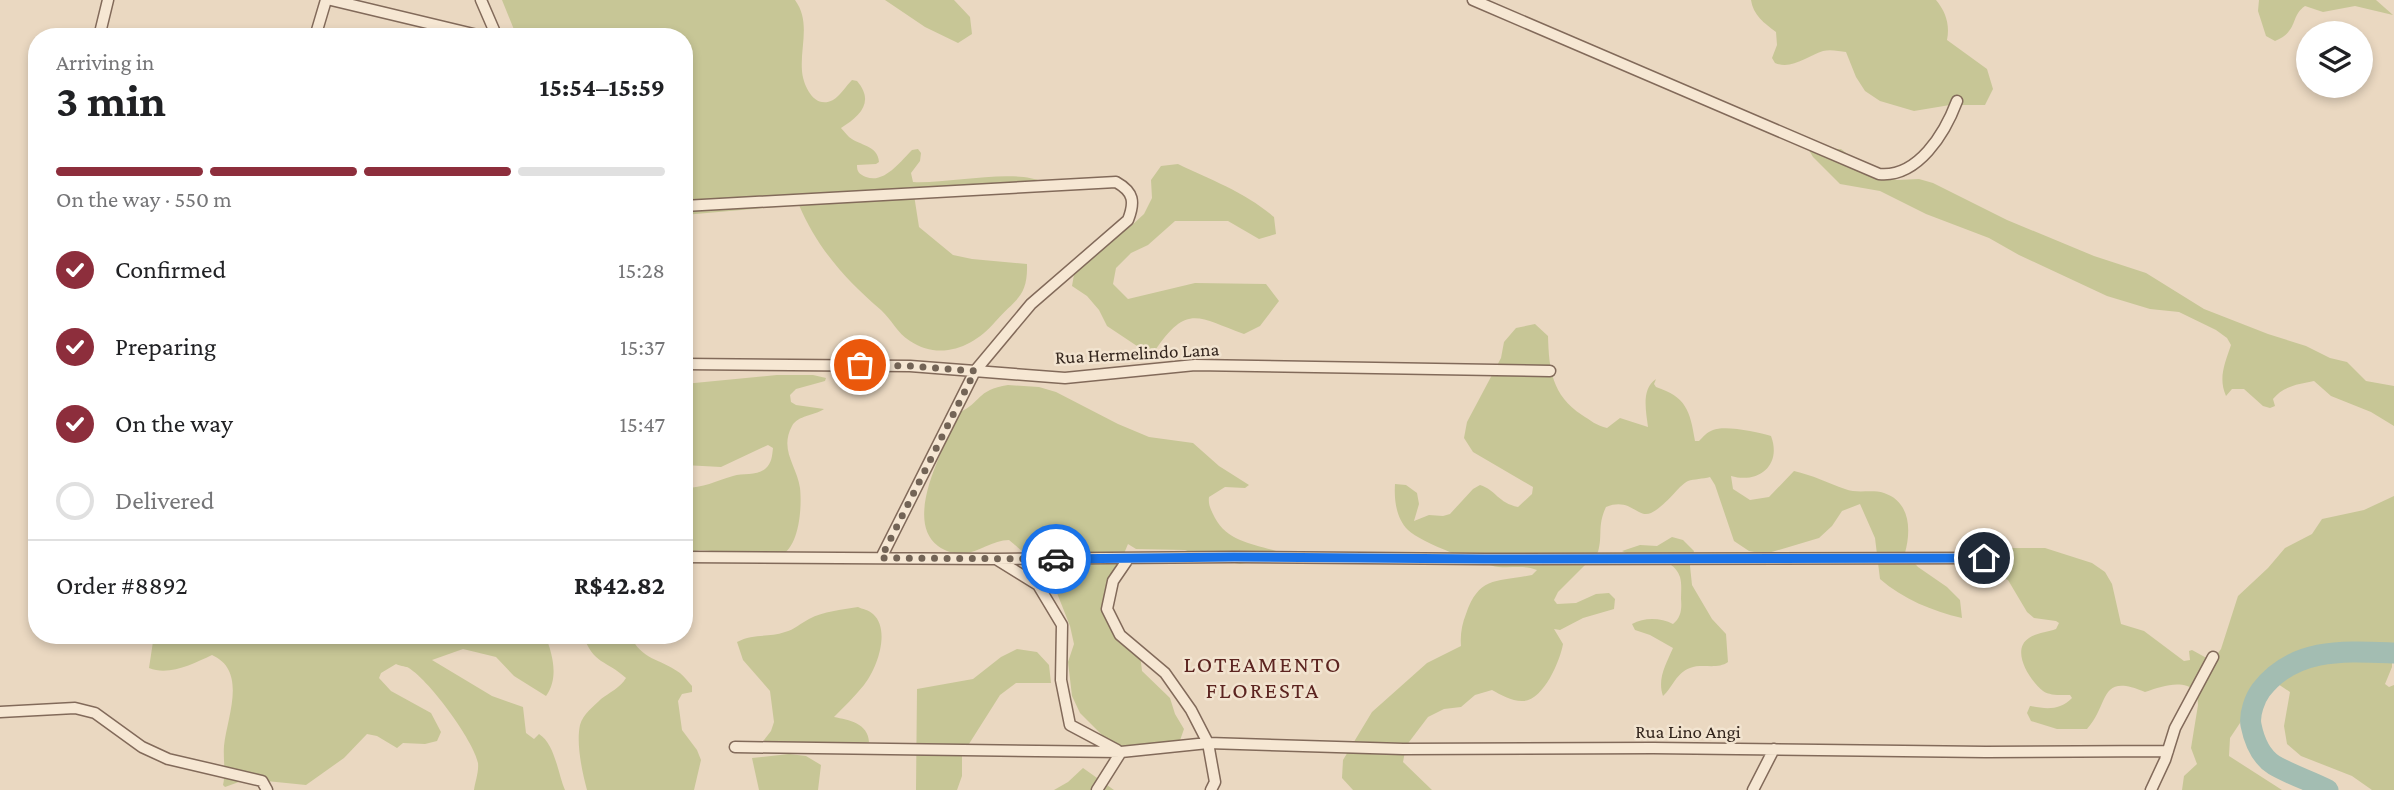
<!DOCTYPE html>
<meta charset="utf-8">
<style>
:root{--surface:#fff;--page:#f6f6f6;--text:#202124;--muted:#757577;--line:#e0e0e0;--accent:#8d2e3c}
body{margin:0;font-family:"Crimson Pro",serif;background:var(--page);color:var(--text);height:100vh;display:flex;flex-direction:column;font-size:26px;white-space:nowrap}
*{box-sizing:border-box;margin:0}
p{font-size:23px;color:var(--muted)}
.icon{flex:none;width:38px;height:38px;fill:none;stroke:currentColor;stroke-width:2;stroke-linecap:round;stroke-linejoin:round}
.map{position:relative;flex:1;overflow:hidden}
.side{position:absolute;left:28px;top:28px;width:665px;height:616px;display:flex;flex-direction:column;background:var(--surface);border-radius:28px;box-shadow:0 4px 10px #0003}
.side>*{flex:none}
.tools{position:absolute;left:2296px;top:21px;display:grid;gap:14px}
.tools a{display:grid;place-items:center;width:77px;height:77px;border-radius:50%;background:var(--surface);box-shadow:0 4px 10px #0003;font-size:35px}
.pin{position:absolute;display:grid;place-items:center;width:60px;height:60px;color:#fff;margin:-30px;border:4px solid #fff;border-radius:50%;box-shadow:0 2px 7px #0007}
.courier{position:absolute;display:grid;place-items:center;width:70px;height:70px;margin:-35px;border:5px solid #1a73e8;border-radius:50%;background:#fff;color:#222;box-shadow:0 2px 9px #0007}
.summary em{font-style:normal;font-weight:700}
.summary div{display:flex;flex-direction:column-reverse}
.summary{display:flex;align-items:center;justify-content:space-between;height:119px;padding:0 28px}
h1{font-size:46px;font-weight:700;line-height:52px}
.bar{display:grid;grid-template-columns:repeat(4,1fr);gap:10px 7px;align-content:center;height:84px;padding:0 28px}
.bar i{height:9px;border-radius:5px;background:var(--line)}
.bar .active{background:var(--accent)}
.bar p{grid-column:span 4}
.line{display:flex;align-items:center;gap:18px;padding:0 28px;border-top:2px solid var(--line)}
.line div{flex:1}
ol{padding:0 28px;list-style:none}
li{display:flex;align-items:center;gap:21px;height:77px}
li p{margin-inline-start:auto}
li .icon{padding:7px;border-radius:50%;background:var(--accent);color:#fff;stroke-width:4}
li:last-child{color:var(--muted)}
li i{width:38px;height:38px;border:4px solid var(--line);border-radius:50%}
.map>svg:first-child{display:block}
.green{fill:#c7c696}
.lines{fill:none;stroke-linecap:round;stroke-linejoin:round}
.river{stroke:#a3bdb2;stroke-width:21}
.minor-casing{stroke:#826a5a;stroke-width:13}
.minor{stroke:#f6e7d3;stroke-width:10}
.done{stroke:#736456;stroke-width:7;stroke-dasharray:0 12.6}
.route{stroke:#1a73e8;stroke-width:9}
.labels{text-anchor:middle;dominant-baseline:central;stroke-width:5;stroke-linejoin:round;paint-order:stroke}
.street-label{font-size:19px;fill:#33251d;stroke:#f2e4d0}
.quarter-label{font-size:23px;letter-spacing:2px;fill:#5c2420;stroke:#f2e4d0}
</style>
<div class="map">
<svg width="2394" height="790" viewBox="0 0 2394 790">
<rect width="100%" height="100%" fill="#ead8c1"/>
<path class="green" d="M 502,0 L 795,0 C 811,22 800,46 802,71 C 803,85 814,110 833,100 C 840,96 846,86 852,80 L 857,81 C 875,102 860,116 841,128 C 842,129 848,136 849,137 C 860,146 878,145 879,162 L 876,164 L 857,165 C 857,172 859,174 866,177 C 884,184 900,162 912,150 L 918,149 L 921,153 L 920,161 L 911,173 L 913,182 C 948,184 1014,168 1043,182 L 914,195 L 919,227 L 953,255 L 972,259 L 1027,264 C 1028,298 1015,299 995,322 C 974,347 940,361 910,341 C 897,333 892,320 881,310 C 846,280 817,248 799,205 L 684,215 L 684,37 L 517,37 Z
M 885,0 L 954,0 L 970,17 L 972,34 L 958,43 L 925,27 Z
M 1751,0 L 1936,0 C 1946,12 1950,25 1947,40 L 1987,69 L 1993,89 L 1985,105 L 1950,105 L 1914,111 L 1880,101 L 1865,91 L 1856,77 L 1846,52 C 1839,51 1830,49 1823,51 C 1807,56 1792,70 1775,63 L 1772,58 L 1777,45 L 1776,32 C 1764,23 1753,15 1751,0 Z
M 2259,0 L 2376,0 L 2393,15 L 2355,6 L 2323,12 L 2305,6 C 2290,16 2299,31 2275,41 L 2266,36 L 2258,11 Z
M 1807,147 L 1819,150 L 1841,149 L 1860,164 L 1882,176 L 1897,180 L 1919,179 L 1933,183 L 2007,220 L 2094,256 L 2146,273 L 2204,309 L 2268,334 L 2306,346 L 2330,358 L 2347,362 L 2366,381 L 2394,386 L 2394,426 L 2371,412 L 2331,396 L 2314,381 C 2299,384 2283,386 2273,399 L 2275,406 L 2270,408 L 2263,406 L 2244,389 L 2232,389 L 2226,396 C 2218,378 2225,363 2231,345 L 2227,338 L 2216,330 L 2179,312 L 2150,309 L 2107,296 L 2019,255 L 1989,238 L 1926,214 L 1880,191 L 1840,184 L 1813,157 Z
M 1178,164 C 1211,180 1245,192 1274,217 L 1276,234 L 1259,239 L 1228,221 L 1175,221 L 1148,245 L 1131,253 L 1116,268 L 1113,284 L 1128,299 L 1195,283 L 1266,284 L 1279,301 L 1260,326 L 1244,334 C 1197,317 1187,303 1154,352 L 1137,346 L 1107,326 L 1099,310 L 1087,296 L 1072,286 L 1075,269 L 1113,233 L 1131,226 L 1144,214 L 1152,198 L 1151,180 L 1161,166 Z
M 1535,324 L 1548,336 C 1549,370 1552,395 1582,415 C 1590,420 1597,426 1607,428 L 1620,418 L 1648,427 C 1646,411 1641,389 1656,379 L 1654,384 L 1656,387 C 1686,397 1690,410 1695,441 L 1699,441 C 1703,437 1707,432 1713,430 C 1725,425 1758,432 1771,436 C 1782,465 1759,484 1731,476 L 1733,489 L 1750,500 L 1769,497 L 1794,471 C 1812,475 1828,483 1845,489 C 1857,494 1872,489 1884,493 C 1911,502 1911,531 1905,553 L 1918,567 L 1947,587 L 1960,600 L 1962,618 C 1932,611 1903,599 1880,579 L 1875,538 L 1860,504 L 1842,511 L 1832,526 L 1819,538 L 1765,554 L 1749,551 L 1734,541 L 1715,485 L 1710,477 C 1703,479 1694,479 1688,481 C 1680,484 1666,506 1651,513 C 1637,519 1631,497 1606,507 C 1597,526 1603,535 1598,552 L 1558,592 L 1554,600 L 1557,604 L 1576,603 L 1596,594 L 1609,593 L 1615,599 L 1614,609 L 1583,618 L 1560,630 L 1554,629 L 1563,644 C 1560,661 1544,699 1524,701 C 1513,702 1501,695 1492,690 L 1475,695 L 1461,707 L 1444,709 L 1428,717 L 1406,746 L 1403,762 L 1432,790 L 1353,790 L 1342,778 L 1343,760 L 1372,712 L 1427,663 L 1461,646 C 1460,635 1462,624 1466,614 C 1479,576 1497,582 1532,575 L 1537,570 C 1525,565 1513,568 1499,567 C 1481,565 1421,543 1408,530 C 1396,518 1394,500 1395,484 L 1406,485 L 1417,493 L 1419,504 L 1414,521 L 1429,515 L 1443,516 L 1450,514 L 1473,489 L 1480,485 C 1496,490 1498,503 1518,507 L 1532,494 L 1533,487 L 1473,452 L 1464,438 L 1467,422 L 1501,358 L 1504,342 L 1516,328 Z
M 777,375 L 813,375 L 826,378 L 825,381 L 796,389 L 790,395 L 791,402 L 796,405 L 824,409 C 814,416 798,415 792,426 C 779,450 797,466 800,488 C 802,506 800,547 780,556 C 754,567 726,550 700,550 C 695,551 689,552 684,553 L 684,488 C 704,488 715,481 733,476 C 743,473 757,476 765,469 C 772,463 772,456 773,448 L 768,445 L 721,467 L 684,465 L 684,384 Z
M 1008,385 L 1039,387 L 1056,392 L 1118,424 L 1149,437 L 1193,443 L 1219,466 L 1249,485 L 1245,488 L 1225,487 L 1209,497 C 1208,505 1211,510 1215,518 C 1227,541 1253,544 1276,551 L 1258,561 L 1240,564 L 1203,557 L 1185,550 L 1136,549 L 1128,544 L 1115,575 L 1106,612 L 1132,638 L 1140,654 L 1142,671 L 1170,698 L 1175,714 L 1184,729 L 1178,746 L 1123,747 L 1105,738 L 1080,713 L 1072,696 L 1068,662 L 1074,644 L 1070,626 L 1057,593 L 1035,562 L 1009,540 C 993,540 979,552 963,554 C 955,554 944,551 938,546 C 902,519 946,444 960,412 C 981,403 976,390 1008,385 Z
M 2394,496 L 2394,649 L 2392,649 L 2392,667 L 2385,684 L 2389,687 L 2394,685 L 2394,790 L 2372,790 L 2352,776 L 2301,756 L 2287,744 L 2284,726 L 2290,692 L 2275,682 L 2250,708 L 2230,738 L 2229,756 L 2282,790 L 2182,790 L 2184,776 L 2197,764 L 2191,748 L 2198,705 L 2197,691 C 2181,679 2163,686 2145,692 C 2098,672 2110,704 2087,729 L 2057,729 L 2031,721 L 2027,713 L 2030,706 C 2046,709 2059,711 2072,698 L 2070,695 C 2062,695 2050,696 2043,691 C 2030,681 2010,650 2029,638 C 2036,633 2048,632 2056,629 L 2059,623 L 2056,621 L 2034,618 L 2027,612 L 2008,580 L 1992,572 L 1984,562 L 1980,550 L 1982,538 L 1989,533 L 2012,548 L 2045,548 L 2092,563 L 2105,572 L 2112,584 L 2121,624 L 2144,631 L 2184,661 L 2190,660 L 2189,651 L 2192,650 L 2212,661 L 2221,649 L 2238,596 L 2268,568 L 2285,548 L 2312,534 L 2322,519 L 2364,510 Z
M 1672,537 L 1683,540 L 1694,551 L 1690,566 L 1692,585 L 1712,619 L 1726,634 L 1728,662 C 1717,670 1702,663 1690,668 C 1676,673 1673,687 1663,696 C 1657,679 1666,664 1673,648 L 1650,635 L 1635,630 L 1632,624 C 1645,617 1661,618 1673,624 C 1681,618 1682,609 1681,599 C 1681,592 1682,584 1680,577 C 1673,554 1639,560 1622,551 L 1640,545 L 1657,546 Z
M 858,607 C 862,609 869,610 873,614 C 891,630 877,669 864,685 C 855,696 844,707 834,717 C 849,720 868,723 869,742 C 854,745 839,742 823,743 C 803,743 786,749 766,744 L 764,740 L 771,731 L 774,722 L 770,691 L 743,660 L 737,642 C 753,633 769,638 785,632 C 794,630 801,623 809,619 C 824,611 841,610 858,607 Z
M 154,635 L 505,635 L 513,644 C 525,643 532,635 545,635 C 553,655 559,678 546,696 L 514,676 L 496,657 L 463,649 L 432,660 L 492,696 L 523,707 L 526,733 L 534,739 L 539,734 C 555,744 558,774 565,790 L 474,790 C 475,782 479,772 478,763 C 474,741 427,677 407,667 C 406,667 398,665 396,664 L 381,673 L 379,678 L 391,691 L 431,713 L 441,732 L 437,741 L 425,744 L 403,743 L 397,748 L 377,736 L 367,734 L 344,758 L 306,785 L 247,779 L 225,787 L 223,785 C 226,772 223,759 224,746 C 227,717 248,671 212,655 C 193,664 169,676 149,668 Z
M 583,635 L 630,635 C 642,661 660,658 680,673 C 685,677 688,682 692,686 L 692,692 L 682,694 L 678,701 L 682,730 L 697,750 L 701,760 L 694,790 L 587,790 C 582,771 576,744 580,725 C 583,714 594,706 601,699 C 609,693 621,687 626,678 C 605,659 594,665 583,635 Z
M 1017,649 L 1037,652 L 1049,665 L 1051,683 L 1016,683 L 1000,695 L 962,755 L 962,776 L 957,790 L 916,790 L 917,689 L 973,679 L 1001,657 Z
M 789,754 L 806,756 L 821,765 L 818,790 L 759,790 L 752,758 Z
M 1083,768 L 1114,790 L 1054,790 L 1068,782 Z"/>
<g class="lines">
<path class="river" d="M 2328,790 C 2311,781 2291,775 2274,765 C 2260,756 2254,740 2251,725 C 2249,714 2255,698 2261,690 C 2294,647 2345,651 2394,653"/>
<defs>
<path id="minor" d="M 331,0 L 486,37
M 481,0 L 497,37
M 1473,0 L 1879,174 C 1918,178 1945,133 1957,101
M 99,37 L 108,0
M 315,37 L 326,0
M 684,206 L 1116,182 C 1134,192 1135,202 1128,220 L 1031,304 L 975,371 L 881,558
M 684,364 L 910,366 L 1065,378 L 1195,365 L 1550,371
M 684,557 L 996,559 L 1038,585 L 1062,625 L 1061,680 L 1070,725 L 1117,750
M 996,559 L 1234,557 L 1484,559 L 1984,558
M 1128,559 L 1113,581 L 1107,609 L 1120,635 L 1165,673 L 1191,710 L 1208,743 L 1215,782 L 1211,790
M 0,712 L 75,708 L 95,713 L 142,747 L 168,759 L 262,781 L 267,790
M 735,747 L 1121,752 L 1208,743 L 1403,749 L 1653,748 L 1986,752 L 2168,751
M 1097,790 L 1121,752
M 1753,790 L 1774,749
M 2151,790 L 2165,760 L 2175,728 L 2213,657"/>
</defs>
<use href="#minor" class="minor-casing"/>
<use href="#minor" class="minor"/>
</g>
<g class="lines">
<path class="done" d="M 860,365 L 910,366 L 975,371 L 881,558 L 1056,559"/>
<path class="route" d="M 1056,559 L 1234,557 L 1484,559 L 1984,558"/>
</g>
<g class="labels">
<g class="street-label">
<text transform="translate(1137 353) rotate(-3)">Rua Hermelindo Lana</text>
<text x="1688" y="731">Rua Lino Angi</text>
</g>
<g class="quarter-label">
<text x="1263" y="664">LOTEAMENTO<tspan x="1263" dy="26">FLORESTA</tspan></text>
</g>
</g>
</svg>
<div class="tools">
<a><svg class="icon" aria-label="layers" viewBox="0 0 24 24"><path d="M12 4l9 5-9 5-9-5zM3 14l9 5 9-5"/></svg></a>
</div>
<div class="pin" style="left:860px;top:365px;background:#ea580c"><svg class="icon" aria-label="bag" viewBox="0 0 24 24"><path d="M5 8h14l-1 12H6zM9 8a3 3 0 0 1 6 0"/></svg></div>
<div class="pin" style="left:1984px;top:558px;background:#1f2937"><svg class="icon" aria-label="home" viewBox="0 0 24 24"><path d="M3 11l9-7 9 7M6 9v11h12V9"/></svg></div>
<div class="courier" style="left:1056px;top:559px"><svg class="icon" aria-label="car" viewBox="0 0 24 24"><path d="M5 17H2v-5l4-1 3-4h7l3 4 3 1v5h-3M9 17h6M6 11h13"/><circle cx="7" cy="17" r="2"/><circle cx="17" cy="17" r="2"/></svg></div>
<section class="side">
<div class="summary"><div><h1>3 min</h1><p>Arriving in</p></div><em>15:54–15:59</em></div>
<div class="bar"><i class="active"></i><i class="active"></i><i class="active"></i><i></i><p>On the way · 550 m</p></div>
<ol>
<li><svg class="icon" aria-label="check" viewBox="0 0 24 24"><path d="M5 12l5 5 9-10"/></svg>Confirmed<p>15:28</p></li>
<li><svg class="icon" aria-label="check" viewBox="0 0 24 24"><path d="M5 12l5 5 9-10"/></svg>Preparing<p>15:37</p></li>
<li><svg class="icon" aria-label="check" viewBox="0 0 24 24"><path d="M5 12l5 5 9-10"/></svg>On the way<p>15:47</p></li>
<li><i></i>Delivered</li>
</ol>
<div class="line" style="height:91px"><div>Order #8892</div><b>R$42.82</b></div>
</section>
</div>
